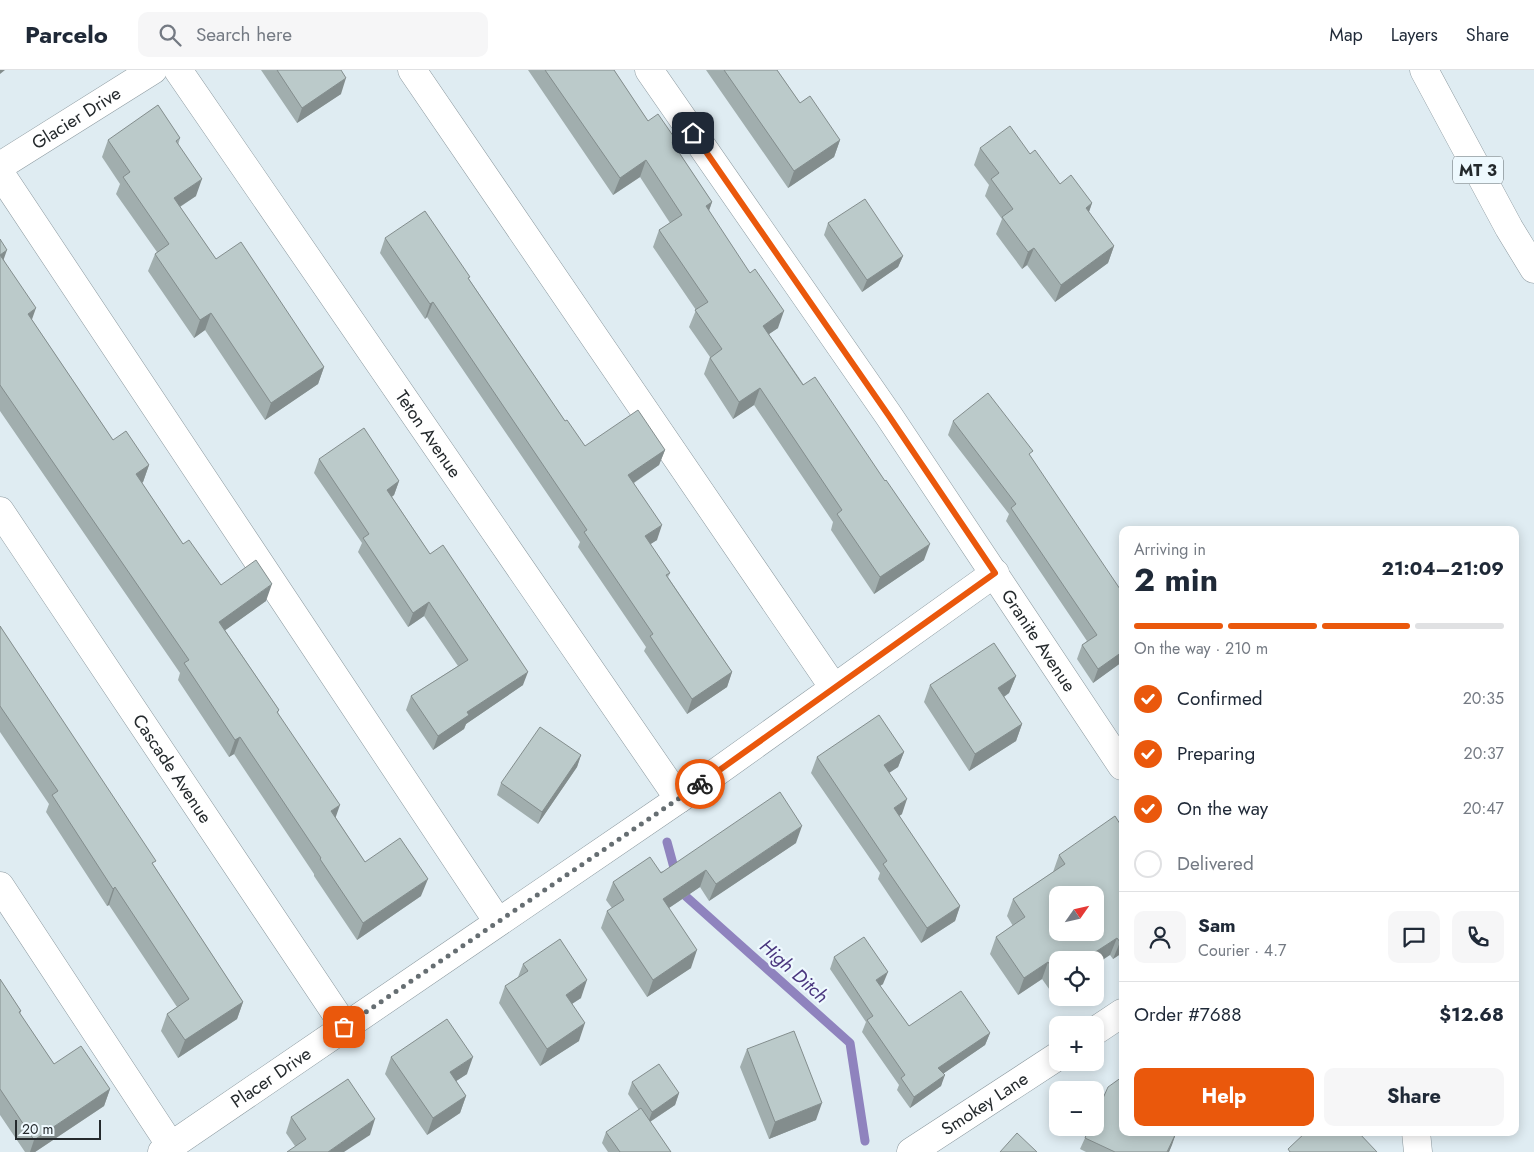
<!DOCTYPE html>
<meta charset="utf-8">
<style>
:root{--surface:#fff;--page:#f6f6f7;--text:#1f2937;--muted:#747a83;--line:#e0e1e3;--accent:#ea580c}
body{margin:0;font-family:Jost,sans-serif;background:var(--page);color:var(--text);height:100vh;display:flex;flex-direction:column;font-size:19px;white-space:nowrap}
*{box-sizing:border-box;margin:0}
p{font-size:16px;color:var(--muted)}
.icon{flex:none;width:28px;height:28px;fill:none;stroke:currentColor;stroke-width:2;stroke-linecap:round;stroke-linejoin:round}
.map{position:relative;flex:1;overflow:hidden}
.details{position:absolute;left:1119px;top:456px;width:400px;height:610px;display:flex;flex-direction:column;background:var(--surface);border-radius:10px;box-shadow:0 2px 12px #0003}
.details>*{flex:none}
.needle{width:32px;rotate:56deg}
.buttons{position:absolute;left:1049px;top:816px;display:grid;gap:10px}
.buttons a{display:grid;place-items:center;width:55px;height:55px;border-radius:10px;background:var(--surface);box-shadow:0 2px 12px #0003;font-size:25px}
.scale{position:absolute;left:15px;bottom:12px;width:86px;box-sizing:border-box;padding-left:5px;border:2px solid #252a2d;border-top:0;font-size:14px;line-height:18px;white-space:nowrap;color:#252a2d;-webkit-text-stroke:4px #eef9fe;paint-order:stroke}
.pin{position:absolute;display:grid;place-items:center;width:42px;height:42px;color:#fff;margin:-21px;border-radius:10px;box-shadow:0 2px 8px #0006}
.courier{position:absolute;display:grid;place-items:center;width:50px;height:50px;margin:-25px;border:4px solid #ea580c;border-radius:50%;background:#fff;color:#222;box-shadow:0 1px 6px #0007}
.summary em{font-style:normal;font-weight:700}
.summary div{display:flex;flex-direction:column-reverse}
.summary{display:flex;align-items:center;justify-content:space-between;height:85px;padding:0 15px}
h1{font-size:32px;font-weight:700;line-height:38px}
.bar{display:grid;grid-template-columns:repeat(4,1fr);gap:8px 5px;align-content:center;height:60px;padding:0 15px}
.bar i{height:6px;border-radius:4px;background:var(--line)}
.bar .active{background:var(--accent)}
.bar p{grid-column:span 4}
.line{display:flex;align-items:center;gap:12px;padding:0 15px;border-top:1px solid var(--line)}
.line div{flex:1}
.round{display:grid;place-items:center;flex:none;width:52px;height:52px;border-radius:10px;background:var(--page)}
ol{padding:0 15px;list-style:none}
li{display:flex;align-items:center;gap:15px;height:55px}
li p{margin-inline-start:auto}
li .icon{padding:5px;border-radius:50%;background:var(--accent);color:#fff;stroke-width:4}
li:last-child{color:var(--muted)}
li i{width:28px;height:28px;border:2px solid var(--line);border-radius:50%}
.action{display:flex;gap:10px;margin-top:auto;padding:10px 15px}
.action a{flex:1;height:58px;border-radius:10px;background:var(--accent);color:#fff;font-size:20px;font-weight:700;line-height:58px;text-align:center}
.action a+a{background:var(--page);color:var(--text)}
header{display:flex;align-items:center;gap:30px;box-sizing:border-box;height:70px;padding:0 25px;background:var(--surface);border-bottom:1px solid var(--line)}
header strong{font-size:24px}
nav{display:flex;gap:28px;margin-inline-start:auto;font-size:18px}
.search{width:350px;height:45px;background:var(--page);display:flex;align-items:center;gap:12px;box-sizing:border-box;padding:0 18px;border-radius:10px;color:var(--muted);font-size:19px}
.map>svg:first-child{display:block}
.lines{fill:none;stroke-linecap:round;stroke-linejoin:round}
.stream{stroke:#8f83be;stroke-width:9}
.minor-casing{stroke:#8d9aa0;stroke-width:29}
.highway-casing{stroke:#8d9aa0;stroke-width:29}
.minor{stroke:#fff;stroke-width:28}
.highway{stroke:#fff;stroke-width:28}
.wall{fill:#a1aeae}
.shaded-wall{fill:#838d8d}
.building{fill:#bbcaca;stroke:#838d8d;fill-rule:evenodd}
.done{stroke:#666e72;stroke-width:5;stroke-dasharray:0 9}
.route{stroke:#ea580c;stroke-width:6}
.labels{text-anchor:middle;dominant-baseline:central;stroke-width:4.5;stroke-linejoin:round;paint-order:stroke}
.shield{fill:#eef9fe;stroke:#61686c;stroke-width:1}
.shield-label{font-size:16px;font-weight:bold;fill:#252a2d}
.street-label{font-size:18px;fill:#252a2d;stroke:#eef9fe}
.water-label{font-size:19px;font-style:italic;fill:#49357e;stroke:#eef9fe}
</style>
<header>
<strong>Parcelo</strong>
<div class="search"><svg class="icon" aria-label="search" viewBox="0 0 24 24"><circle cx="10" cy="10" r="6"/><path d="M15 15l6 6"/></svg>Search here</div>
<nav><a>Map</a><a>Layers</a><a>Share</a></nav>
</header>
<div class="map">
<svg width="1534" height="1082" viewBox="0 0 1534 1082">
<rect width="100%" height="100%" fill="#dfecf2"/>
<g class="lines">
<path class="stream" d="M 667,772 L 676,805
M 680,818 L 681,822 L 850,973 L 865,1071"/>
<defs>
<g id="minor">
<path id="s1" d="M 178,0 L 679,729"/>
<path d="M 412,0 L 834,618"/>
<path id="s2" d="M 649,0 L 889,346 L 1122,696"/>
<path id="s3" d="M 0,96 L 153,0"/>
<path d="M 0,103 L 498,852"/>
<path id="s4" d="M 0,441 L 345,957"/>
<path d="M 0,816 L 171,1076"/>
<path d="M 1095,961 L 1122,943"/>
<path d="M 1416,1062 L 1418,1082"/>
<path id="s5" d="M 162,1082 L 679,729 L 995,503"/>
<path id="s6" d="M 911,1082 L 1058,986"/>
</g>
<path id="highway" d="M 1424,0 L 1509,158 L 1534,199"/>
</defs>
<use href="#minor" class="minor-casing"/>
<use href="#highway" class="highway-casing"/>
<use href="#minor" class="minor"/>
<use href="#highway" class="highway"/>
</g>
<path class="wall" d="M 261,0 L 341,0 L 341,24 L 297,53 Z
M 528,0 L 614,0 L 648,51 L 674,75 L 712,132 L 709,141 L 778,258 L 769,264 L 924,490 L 874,524 L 831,460 L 833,452 L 754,335 L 733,349 L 704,304 L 710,287 L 689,257 L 696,240 L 653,177 L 659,160 L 670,153 L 640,107 L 613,125 Z
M 706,0 L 777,0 L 800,33 L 840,70 L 834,87 L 788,118 Z
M 180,68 L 178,75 L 196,126 L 180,137 L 216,189 L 324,297 L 318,314 L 265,350 L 205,260 L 194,268 L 148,201 L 155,184 L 157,182 L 116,124 L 120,114 L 102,87 L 108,70 Z
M 980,78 L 1030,84 L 1060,114 L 1092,133 L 1089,142 L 1114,176 L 1108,193 L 1055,232 L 1027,195 L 1022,199 L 996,164 L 1002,149 L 985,126 L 989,115 L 974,95 Z
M 828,153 L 903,186 L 898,197 L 862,222 L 824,165 Z
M 385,168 L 469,209 L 565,351 L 585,376 L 665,380 L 659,395 L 634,413 L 657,470 L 650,474 L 670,503 L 668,507 L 732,602 L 727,617 L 687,644 L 644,581 L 646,577 L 578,477 L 580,472 L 427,247 L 425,249 L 380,183 Z
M 0,169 L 4,190 L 32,250 L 113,370 L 149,395 L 143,412 L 142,413 L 183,474 L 221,515 L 266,531 L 225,560 L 279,640 L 278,643 L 336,748 L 365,792 L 421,826 L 357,870 L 314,806 L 314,804 L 234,684 L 229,687 L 178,610 L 180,603 L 0,341 Z
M 953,351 L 1031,387 L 1122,592 L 1093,613 L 1077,589 L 1082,575 L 1087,571 L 1006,451 L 1009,444 L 948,365 Z
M 319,389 L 399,411 L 394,425 L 392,427 L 430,484 L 523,615 L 466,654 L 464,659 L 433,680 L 406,640 L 411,626 L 458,596 L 424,546 L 408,557 L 358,482 L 362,473 L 314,403 Z
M 0,556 L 154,796 L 243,932 L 237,949 L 178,988 L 161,961 L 167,944 L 177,937 L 109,835 L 107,836 L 46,742 L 49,734 L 0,662 Z
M 1016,606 L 1009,623 L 1004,627 L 1022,654 L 1016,671 L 969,701 L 924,632 L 930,615 Z
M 904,682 L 898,697 L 889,703 L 902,744 L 899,746 L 960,836 L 955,851 L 921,873 L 878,809 L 880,803 L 811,703 L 817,687 Z
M 581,685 L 577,697 L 538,754 L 497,725 L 501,713 Z
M 1122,757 L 1122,883 L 1113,889 L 1110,885 L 1058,890 L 1058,920 L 1052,923 L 1042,909 L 1018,925 L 990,884 L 996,867 L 1013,856 L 1007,846 L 1013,829 L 1053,802 L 1059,785 Z
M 796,773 L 709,831 L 700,817 L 669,838 L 691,898 L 647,927 L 601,858 L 607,841 L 612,838 L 606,830 L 613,812 Z
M 834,887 L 883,914 L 880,916 L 909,956 L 990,963 L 985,975 L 944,1003 L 941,1016 L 910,1038 L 897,1020 L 899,1015 L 862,962 L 866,952 L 830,899 Z
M 523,894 L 581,928 L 572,934 L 579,971 L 540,996 L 499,933 L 505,916 L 518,907 Z
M 0,909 L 21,941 L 20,944 L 54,994 L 110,1019 L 104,1036 L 35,1082 L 25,1082 L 0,1045 Z
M 747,979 L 816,1050 L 769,1069 L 740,997 Z
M 391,987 L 467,1004 L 456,1011 L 466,1026 L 460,1043 L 427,1065 L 385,1004 Z
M 632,1012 L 679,1023 L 675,1035 L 650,1052 L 671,1082 L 608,1082 L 602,1073 L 606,1062 L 639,1040 L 628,1024 Z
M 291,1047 L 370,1065 L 295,1076 L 286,1063 Z
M 1122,1062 L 1176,1063 L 1169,1082 L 1086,1082 L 1080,1079 L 1085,1068 Z"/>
<path class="shaded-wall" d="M 0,0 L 5,0 L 0,4 Z
M 346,8 L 341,24 L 297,53 L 302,38 Z
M 840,70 L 834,87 L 788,118 L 794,101 Z
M 646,90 L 640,107 L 613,125 L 620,108 Z
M 202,109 L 196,126 L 167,145 L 174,128 Z
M 712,132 L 706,148 L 706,136 Z
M 1092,133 L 1086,150 L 1086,138 Z
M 1114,176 L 1108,193 L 1055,232 L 1061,215 Z
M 1034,178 L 1027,195 L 1022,199 L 1028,182 Z
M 7,180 L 1,197 L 0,185 Z
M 903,186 L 898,197 L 862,222 L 867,210 Z
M 433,232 L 427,247 L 425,249 L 430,234 Z
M 36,238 L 30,255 L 28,244 Z
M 784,241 L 778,258 L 757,272 L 763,256 Z
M 211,243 L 205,260 L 194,268 L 200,250 Z
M 324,297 L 318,314 L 265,350 L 271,333 Z
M 760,318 L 754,335 L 733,349 L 739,332 Z
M 665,380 L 659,395 L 623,420 L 628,405 Z
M 149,395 L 143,412 L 130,421 L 136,404 Z
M 399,411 L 394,425 L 382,433 L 387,420 Z
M 662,455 L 657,470 L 640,481 L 645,466 Z
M 930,474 L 924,490 L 874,524 L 880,507 Z
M 272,514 L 266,531 L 213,569 L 219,552 Z
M 429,532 L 424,546 L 408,557 L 413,543 Z
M 1122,582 L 1122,592 L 1093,613 L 1098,599 Z
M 528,602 L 523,615 L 466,654 L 464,659 L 433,680 L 438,666 L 467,642 Z
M 732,602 L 727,617 L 687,644 L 692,629 Z
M 1016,606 L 1009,623 L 992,635 L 998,618 Z
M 1022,654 L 1016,671 L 969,701 L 975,684 Z
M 240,667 L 234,684 L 229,687 L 235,670 Z
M 904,682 L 898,697 L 878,710 L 884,695 Z
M 581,685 L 577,697 L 538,754 L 542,742 Z
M 907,729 L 902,744 L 889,753 L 894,738 Z
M 340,735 L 334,752 L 331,741 Z
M 802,756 L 796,773 L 709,831 L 716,814 Z
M 706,800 L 700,817 L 657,846 L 663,829 Z
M 428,809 L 421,826 L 357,870 L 363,853 Z
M 115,817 L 109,835 L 107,836 L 113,819 Z
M 960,836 L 955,851 L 921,873 L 927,858 Z
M 1117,868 L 1110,885 L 1095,895 L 1095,890 L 1083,890 Z
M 1122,870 L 1122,883 L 1113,889 L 1120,872 Z
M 697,880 L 691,898 L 647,927 L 653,910 Z
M 1048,892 L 1042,909 L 1018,925 L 1024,908 Z
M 888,902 L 883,914 L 872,921 L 876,910 Z
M 1058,908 L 1058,920 L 1052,923 Z
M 587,910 L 581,928 L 559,942 L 566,925 Z
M 243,932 L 237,949 L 178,988 L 185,970 Z
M 585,953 L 579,971 L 540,996 L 547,979 Z
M 990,963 L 985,975 L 934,1010 L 938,998 Z
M 473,987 L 467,1004 L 444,1019 L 450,1002 Z
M 945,1005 L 941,1016 L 910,1038 L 914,1027 Z
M 110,1019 L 104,1036 L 35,1082 L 30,1082 L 34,1070 Z
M 679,1023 L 675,1035 L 648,1053 L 652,1042 Z
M 466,1026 L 460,1043 L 427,1065 L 433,1048 Z
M 822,1033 L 816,1050 L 769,1069 L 775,1052 Z
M 375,1049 L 370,1065 L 344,1082 L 328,1082 Z
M 1176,1063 L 1172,1075 L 1169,1082 L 1167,1082 Z"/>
<path class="building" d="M 277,0 L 341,0 L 346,8 L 302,38 Z
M 545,0 L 614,0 L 648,51 L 658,44 L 676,70 L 672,72 L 712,132 L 706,136 L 750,203 L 755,199 L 784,241 L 763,256 L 803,315 L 815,307 L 885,411 L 886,410 L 930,474 L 880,507 L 837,444 L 842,440 L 760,318 L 739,332 L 710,288 L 722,279 L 695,240 L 708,232 L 659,160 L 682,145 L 646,90 L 620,108 Z
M 724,0 L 777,0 L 800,33 L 810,26 L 840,70 L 794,101 Z
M 158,35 L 180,68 L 176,71 L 202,109 L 174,128 L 216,189 L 241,172 L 324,297 L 271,333 L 211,243 L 200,250 L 155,184 L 169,174 L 123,107 L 130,102 L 108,70 Z
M 1010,56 L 1030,84 L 1035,80 L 1060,114 L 1071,105 L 1092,133 L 1086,138 L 1114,176 L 1061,215 L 1034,178 L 1028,182 L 1002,147 L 1013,139 L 991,109 L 999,103 L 980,78 Z
M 865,129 L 903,186 L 867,210 L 828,153 Z
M 425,141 L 470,207 L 468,208 L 565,351 L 567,350 L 585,376 L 638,340 L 665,380 L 628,405 L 662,455 L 645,466 L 670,503 L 666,505 L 732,602 L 692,629 L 650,566 L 653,564 L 584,462 L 587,460 L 433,232 L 430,234 L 385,168 Z
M 0,169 L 7,180 L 0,185 Z
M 0,185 L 36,238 L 28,244 L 113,370 L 126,361 L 149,395 L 136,404 L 183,474 L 189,470 L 221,515 L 256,490 L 272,514 L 219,552 L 279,640 L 277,642 L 340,735 L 331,741 L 365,792 L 400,768 L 428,809 L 363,853 L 320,789 L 321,788 L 240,667 L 235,670 L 184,593 L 189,590 L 0,315 Z
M 988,323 L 1033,381 L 1029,384 L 1122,522 L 1122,582 L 1098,599 L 1082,575 L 1097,565 L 1011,438 L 1016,434 L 953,351 Z
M 364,358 L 399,411 L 387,420 L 430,484 L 443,475 L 528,602 L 467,642 L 469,645 L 438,666 L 411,626 L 468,590 L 429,532 L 413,543 L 363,468 L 369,464 L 319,389 Z
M 0,556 L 156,791 L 152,793 L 243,932 L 185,970 L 167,944 L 189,929 L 115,817 L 113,819 L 52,725 L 58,721 L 0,636 Z
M 994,573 L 1016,606 L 998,618 L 1022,654 L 975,684 L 930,615 Z
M 879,645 L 904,682 L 884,695 L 907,729 L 894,738 L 960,836 L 927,858 L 883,794 L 887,791 L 817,687 Z
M 540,657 L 581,685 L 542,742 L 501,713 Z
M 780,722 L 802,756 L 716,814 L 706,800 L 663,829 L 697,880 L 653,910 L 607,841 L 624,830 L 613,812 L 650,787 L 661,803 Z
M 1115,746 L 1122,757 L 1122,870 L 1120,872 L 1117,868 L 1083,890 L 1058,890 L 1058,905 L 1048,892 L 1024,908 L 996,867 L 1025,847 L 1013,829 L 1065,794 L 1059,785 ZM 1058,825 L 1095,825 L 1095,862 L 1058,862 Z
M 864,867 L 888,902 L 876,910 L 909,956 L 961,921 L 990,963 L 938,998 L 945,1005 L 914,1027 L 901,1008 L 905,1005 L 867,950 L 873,946 L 834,887 Z
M 560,869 L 587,910 L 566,925 L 585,953 L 547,979 L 505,916 L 528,901 L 523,894 Z
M 0,909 L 21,941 L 19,942 L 54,994 L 81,976 L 110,1019 L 34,1070 L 0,1019 Z
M 447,949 L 473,987 L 450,1002 L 466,1026 L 433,1048 L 391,987 Z
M 794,961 L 822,1033 L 775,1052 L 747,979 Z
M 659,994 L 679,1023 L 652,1042 L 632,1012 Z
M 1122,1007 L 1122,1062 L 1175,1062 L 1176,1063 L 1167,1082 L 1115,1082 L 1085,1068 L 1089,1058 L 1095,1058 L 1095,1046 L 1108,1017 Z
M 348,1009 L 375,1049 L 328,1082 L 287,1082 L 306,1069 L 291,1047 Z
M 641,1038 L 671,1082 L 620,1082 L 606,1062 Z
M 1306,1062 L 1358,1062 L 1377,1082 L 1290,1082 L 1288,1079 Z
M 1017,1063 L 1037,1082 L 1000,1082 Z"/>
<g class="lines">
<path class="done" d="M 344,957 L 700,714"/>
<path class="route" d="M 693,63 L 889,346 L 995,503 L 700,714"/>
</g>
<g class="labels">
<rect class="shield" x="1453" y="86.5" width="50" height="27" rx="4"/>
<g class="shield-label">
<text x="1478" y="100">MT 3</text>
</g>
<g class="street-label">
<text stroke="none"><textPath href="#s3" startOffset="90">Glacier Drive</textPath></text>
<text stroke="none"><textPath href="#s1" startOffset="442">Teton Avenue</textPath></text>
<text stroke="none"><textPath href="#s2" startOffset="691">Granite Avenue</textPath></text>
<text stroke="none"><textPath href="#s4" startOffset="310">Cascade Avenue</textPath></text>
<text stroke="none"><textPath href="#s5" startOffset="132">Placer Drive</textPath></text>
<text stroke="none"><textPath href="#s6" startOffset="88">Smokey Lane</textPath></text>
</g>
<g class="water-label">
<text transform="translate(794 901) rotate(42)">High Ditch</text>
</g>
</g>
</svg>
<div class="buttons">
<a><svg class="needle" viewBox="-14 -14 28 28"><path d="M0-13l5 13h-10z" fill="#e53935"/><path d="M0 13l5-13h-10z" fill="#747a83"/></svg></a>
<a><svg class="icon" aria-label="locate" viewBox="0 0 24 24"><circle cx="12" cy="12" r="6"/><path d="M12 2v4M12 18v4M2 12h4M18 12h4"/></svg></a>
<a>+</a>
<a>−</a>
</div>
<div class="scale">20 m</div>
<div class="pin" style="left:344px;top:957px;background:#ea580c"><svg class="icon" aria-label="bag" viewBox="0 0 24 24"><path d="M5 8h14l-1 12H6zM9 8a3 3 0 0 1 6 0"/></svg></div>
<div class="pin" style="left:693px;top:63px;background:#1f2937"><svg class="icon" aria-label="home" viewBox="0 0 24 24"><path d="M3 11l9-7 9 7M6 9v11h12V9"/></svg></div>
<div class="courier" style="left:700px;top:714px"><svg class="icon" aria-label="bike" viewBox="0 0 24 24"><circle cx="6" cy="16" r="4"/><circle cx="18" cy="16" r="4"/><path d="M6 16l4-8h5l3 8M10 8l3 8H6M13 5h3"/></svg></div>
<section class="details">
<div class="summary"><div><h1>2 min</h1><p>Arriving in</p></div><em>21:04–21:09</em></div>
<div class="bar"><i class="active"></i><i class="active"></i><i class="active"></i><i></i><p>On the way · 210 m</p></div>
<ol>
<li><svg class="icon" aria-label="check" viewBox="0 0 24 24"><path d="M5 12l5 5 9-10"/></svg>Confirmed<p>20:35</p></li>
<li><svg class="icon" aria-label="check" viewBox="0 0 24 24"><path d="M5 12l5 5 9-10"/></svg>Preparing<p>20:37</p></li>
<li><svg class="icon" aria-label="check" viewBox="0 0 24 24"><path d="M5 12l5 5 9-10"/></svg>On the way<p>20:47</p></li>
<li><i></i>Delivered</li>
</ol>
<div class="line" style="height:90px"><a class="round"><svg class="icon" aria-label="person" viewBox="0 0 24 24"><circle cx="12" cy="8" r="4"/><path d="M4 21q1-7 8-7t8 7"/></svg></a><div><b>Sam</b><p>Courier · 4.7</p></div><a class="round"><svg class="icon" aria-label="chat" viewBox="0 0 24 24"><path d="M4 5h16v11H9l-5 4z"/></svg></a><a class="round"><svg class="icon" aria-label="phone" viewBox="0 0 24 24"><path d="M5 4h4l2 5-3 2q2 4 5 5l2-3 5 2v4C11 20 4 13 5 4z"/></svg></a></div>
<div class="line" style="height:65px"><div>Order #7688</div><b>$12.68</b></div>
<div class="action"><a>Help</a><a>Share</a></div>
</section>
</div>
